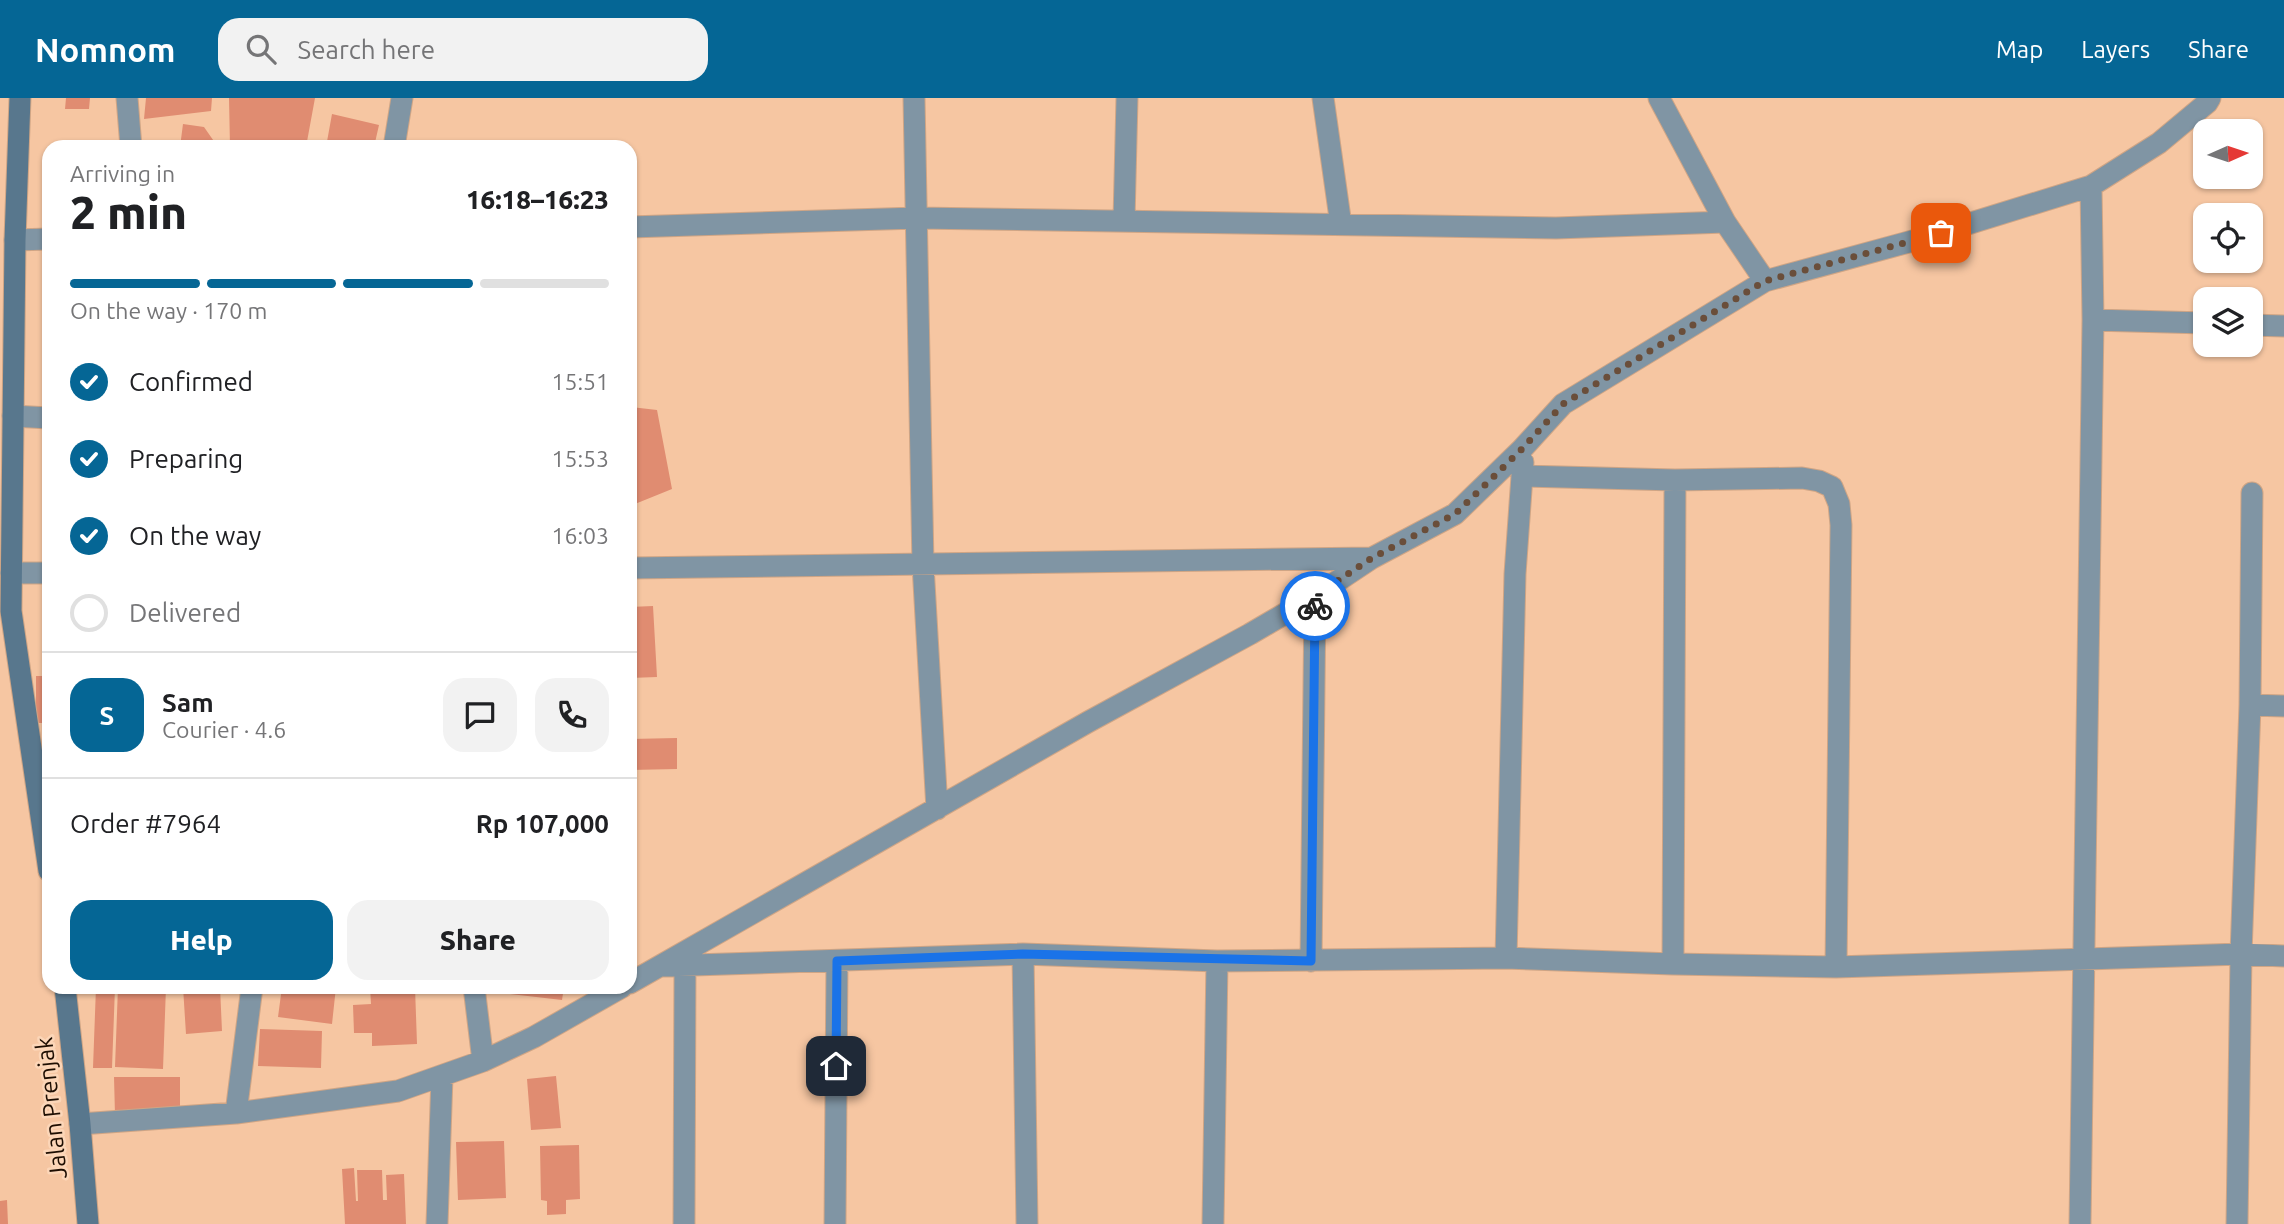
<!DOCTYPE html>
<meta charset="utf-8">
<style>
:root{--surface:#fff;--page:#f2f2f2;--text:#202124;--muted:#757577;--line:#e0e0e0;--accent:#056695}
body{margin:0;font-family:Ubuntu,sans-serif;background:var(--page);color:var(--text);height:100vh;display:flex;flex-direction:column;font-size:26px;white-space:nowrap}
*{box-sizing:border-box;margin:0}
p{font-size:23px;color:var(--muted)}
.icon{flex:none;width:38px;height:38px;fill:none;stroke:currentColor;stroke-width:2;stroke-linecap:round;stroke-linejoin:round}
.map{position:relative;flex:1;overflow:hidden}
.details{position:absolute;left:42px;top:42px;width:595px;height:854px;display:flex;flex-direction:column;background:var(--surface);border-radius:21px;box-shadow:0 2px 5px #0004}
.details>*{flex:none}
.needle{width:46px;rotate:87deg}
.buttons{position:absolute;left:2193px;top:21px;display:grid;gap:14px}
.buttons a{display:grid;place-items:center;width:70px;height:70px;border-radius:14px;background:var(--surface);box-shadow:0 2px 5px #0004;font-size:35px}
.pin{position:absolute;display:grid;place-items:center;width:60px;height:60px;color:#fff;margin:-30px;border-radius:14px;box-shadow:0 4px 10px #0006}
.courier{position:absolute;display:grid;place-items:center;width:70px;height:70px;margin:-35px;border:5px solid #1a73e8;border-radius:50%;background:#fff;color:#222;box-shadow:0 2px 9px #0007}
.head em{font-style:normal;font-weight:800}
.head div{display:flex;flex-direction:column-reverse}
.head{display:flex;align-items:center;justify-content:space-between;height:119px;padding:0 28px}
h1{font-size:46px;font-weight:800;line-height:52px}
.bar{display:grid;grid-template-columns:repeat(4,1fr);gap:10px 7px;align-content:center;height:84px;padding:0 28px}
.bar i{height:9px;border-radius:5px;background:var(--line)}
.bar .current{background:var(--accent)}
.bar p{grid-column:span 4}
.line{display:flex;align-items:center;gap:18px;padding:0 28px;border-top:2px solid var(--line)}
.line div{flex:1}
.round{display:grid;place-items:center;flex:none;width:74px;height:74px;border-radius:21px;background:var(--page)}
ol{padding:0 28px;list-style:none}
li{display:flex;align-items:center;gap:21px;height:77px}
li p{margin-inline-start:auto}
li .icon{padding:7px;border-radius:50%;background:var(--accent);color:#fff;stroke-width:4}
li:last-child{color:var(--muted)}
li i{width:38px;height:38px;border:4px solid var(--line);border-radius:50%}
.cta{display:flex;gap:14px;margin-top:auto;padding:14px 28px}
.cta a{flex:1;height:80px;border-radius:21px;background:var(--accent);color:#fff;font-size:28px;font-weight:800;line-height:80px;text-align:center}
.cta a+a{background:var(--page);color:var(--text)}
header{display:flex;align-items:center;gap:42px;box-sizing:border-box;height:98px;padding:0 35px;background:var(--accent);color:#fff}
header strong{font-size:33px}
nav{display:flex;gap:38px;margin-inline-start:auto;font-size:24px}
.search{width:490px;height:63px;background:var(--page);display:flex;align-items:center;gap:18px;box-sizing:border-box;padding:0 24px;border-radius:21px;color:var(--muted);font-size:26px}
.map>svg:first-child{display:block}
.building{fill:#e08c71}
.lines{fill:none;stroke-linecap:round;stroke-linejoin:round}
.street-casing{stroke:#cfa585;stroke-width:23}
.secondary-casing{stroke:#cfa585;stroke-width:23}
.street{stroke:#8095a4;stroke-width:21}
.secondary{stroke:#58778d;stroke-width:21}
.done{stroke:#6a4e3a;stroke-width:7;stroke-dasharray:0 12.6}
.route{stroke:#1a73e8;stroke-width:9}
.labels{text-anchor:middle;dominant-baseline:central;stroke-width:5;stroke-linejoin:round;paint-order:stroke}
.street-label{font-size:24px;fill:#1e0e02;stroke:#fcd6b8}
</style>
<header>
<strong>Nomnom</strong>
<div class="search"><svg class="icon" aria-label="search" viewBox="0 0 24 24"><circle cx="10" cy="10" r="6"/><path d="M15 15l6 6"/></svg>Search here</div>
<nav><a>Map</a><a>Layers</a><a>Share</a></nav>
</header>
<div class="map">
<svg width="2284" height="1126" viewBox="0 0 2284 1126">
<rect width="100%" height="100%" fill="#f6c6a2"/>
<path class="building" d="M 66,0 L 90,0 L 89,11 L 65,11 Z
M 146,0 L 212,0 L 211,13 L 144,21 Z
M 229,0 L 315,0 L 306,49 L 230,49 Z
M 332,16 L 379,27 L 374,49 L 326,49 Z
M 183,26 L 204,29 L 218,49 L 180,49 Z
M 483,45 L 533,46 L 532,49 L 483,49 Z
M 631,309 L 657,312 L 672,391 L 630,408 Z
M 653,508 L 657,579 L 630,580 L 630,509 Z
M 36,578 L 49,578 L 49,625 L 36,625 Z
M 677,640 L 677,671 L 630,672 L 630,641 Z
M 96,889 L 115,889 L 112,970 L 93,970 Z
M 118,889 L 166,889 L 163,971 L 115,969 Z
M 183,889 L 220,889 L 222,933 L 186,936 Z
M 282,889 L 336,889 L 332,926 L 278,919 Z
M 370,889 L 415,889 L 417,946 L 372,948 L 372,935 L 354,935 L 353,907 L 371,906 Z
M 493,889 L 564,889 L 562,902 L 492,894 Z
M 260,931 L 322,933 L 321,970 L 258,968 Z
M 556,978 L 561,1030 L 531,1032 L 527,981 Z
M 114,979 L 180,979 L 180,1016 L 115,1017 Z
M 504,1043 L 506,1100 L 458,1102 L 456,1044 Z
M 579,1047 L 580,1101 L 566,1102 L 566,1116 L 547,1117 L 547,1103 L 541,1102 L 540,1048 Z
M 354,1070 L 356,1103 L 358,1103 L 357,1072 L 382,1072 L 383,1102 L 387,1102 L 386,1077 L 404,1076 L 406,1126 L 345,1126 L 342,1071 Z
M 7,1102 L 8,1126 L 0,1126 L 0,1103 Z"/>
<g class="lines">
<defs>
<path id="street" d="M 127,0 L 131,49
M 914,0 L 923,467 L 937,711
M 1323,0 L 1341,127
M 1659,0 L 1725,124 L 1765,183
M 394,49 L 402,0
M 2091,88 L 2159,45 L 2207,5 L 2210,0
M 1124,122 L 1127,0
M 630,129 L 917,120 L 1556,130 L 1725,124
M 15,142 L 49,141
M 2093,222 L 2205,225
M 2250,227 L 2284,228
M 13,318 L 49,320
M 1523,378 L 1675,382 L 1802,380 L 1819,383 L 1832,389 L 1839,406 L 1841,427 L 1836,869
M 630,470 L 1372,460
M 11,475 L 49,475
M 2250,607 L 2284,608
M 1023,856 L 1027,1126
M 1506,860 L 1515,476 L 1523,364
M 1311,863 L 1315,498
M 1673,866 L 1675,382
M 663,868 L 1023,856 L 1217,863 L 1506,860 L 1673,866 L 1836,869 L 2241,856 L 2284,858
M 630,885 L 1088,624 L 1250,536 L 1315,498 L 1372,460 L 1455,416 L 1522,351 L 1563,306 L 1765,183 L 1916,142 L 2091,88 L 2093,222 L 2080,1126
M 474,889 L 483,963
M 236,1015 L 252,889
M 80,1026 L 236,1015 L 398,993 L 483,963 L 534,939 L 622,889
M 437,1126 L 442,978
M 684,1126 L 685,868
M 835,1126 L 837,863
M 1213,1126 L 1217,863
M 2237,1126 L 2241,856 L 2250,607 L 2252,395"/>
<path id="secondary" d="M 20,0 L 15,142 L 11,513 L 49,773
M 65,889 L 80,1026 L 88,1126"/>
</defs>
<use href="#street" class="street-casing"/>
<use href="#secondary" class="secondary-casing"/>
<use href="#street" class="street"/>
<use href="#secondary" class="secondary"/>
</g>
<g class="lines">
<path class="done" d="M 1315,508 L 1315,498 L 1372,460 L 1455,416 L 1522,351 L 1563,306 L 1765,183 L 1941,135"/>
<path class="route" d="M 836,968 L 837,863 L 1023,856 L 1311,863 L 1315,508"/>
</g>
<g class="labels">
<g class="street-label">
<text transform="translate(51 1010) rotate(-96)">Jalan Prenjak</text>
</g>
</g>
</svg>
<div class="buttons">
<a><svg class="needle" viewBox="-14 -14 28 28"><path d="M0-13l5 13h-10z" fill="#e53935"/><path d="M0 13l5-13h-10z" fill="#757577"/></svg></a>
<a><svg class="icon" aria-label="locate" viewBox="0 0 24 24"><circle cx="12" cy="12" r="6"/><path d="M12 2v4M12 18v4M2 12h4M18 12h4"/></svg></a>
<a><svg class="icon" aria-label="layers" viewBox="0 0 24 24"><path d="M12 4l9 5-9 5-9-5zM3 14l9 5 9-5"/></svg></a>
</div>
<div class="pin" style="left:1941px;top:135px;background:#ea580c"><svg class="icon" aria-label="bag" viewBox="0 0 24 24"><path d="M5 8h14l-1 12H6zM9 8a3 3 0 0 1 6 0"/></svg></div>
<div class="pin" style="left:836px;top:968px;background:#1f2937"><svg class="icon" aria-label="home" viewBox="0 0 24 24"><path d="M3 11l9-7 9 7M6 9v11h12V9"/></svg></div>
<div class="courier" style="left:1315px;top:508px"><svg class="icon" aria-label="bike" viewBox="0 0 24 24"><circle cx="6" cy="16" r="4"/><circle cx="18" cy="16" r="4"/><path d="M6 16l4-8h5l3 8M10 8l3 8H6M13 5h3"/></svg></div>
<section class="details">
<div class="head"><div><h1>2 min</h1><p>Arriving in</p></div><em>16:18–16:23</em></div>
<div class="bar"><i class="current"></i><i class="current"></i><i class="current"></i><i></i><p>On the way · 170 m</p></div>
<ol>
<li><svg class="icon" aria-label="check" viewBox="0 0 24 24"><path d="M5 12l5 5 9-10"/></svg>Confirmed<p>15:51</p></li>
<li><svg class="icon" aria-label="check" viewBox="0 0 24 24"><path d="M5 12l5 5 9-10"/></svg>Preparing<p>15:53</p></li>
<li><svg class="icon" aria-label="check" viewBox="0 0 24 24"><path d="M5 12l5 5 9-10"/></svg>On the way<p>16:03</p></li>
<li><i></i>Delivered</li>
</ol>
<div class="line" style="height:126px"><b class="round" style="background:var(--accent);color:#fff">S</b><div><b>Sam</b><p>Courier · 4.6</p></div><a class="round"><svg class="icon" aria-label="chat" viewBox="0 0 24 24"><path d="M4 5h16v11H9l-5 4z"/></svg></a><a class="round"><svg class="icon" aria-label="phone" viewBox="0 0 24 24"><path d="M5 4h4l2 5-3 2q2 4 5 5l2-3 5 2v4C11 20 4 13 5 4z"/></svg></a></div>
<div class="line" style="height:91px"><div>Order #7964</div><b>Rp 107,000</b></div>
<div class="cta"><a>Help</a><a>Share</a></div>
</section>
</div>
